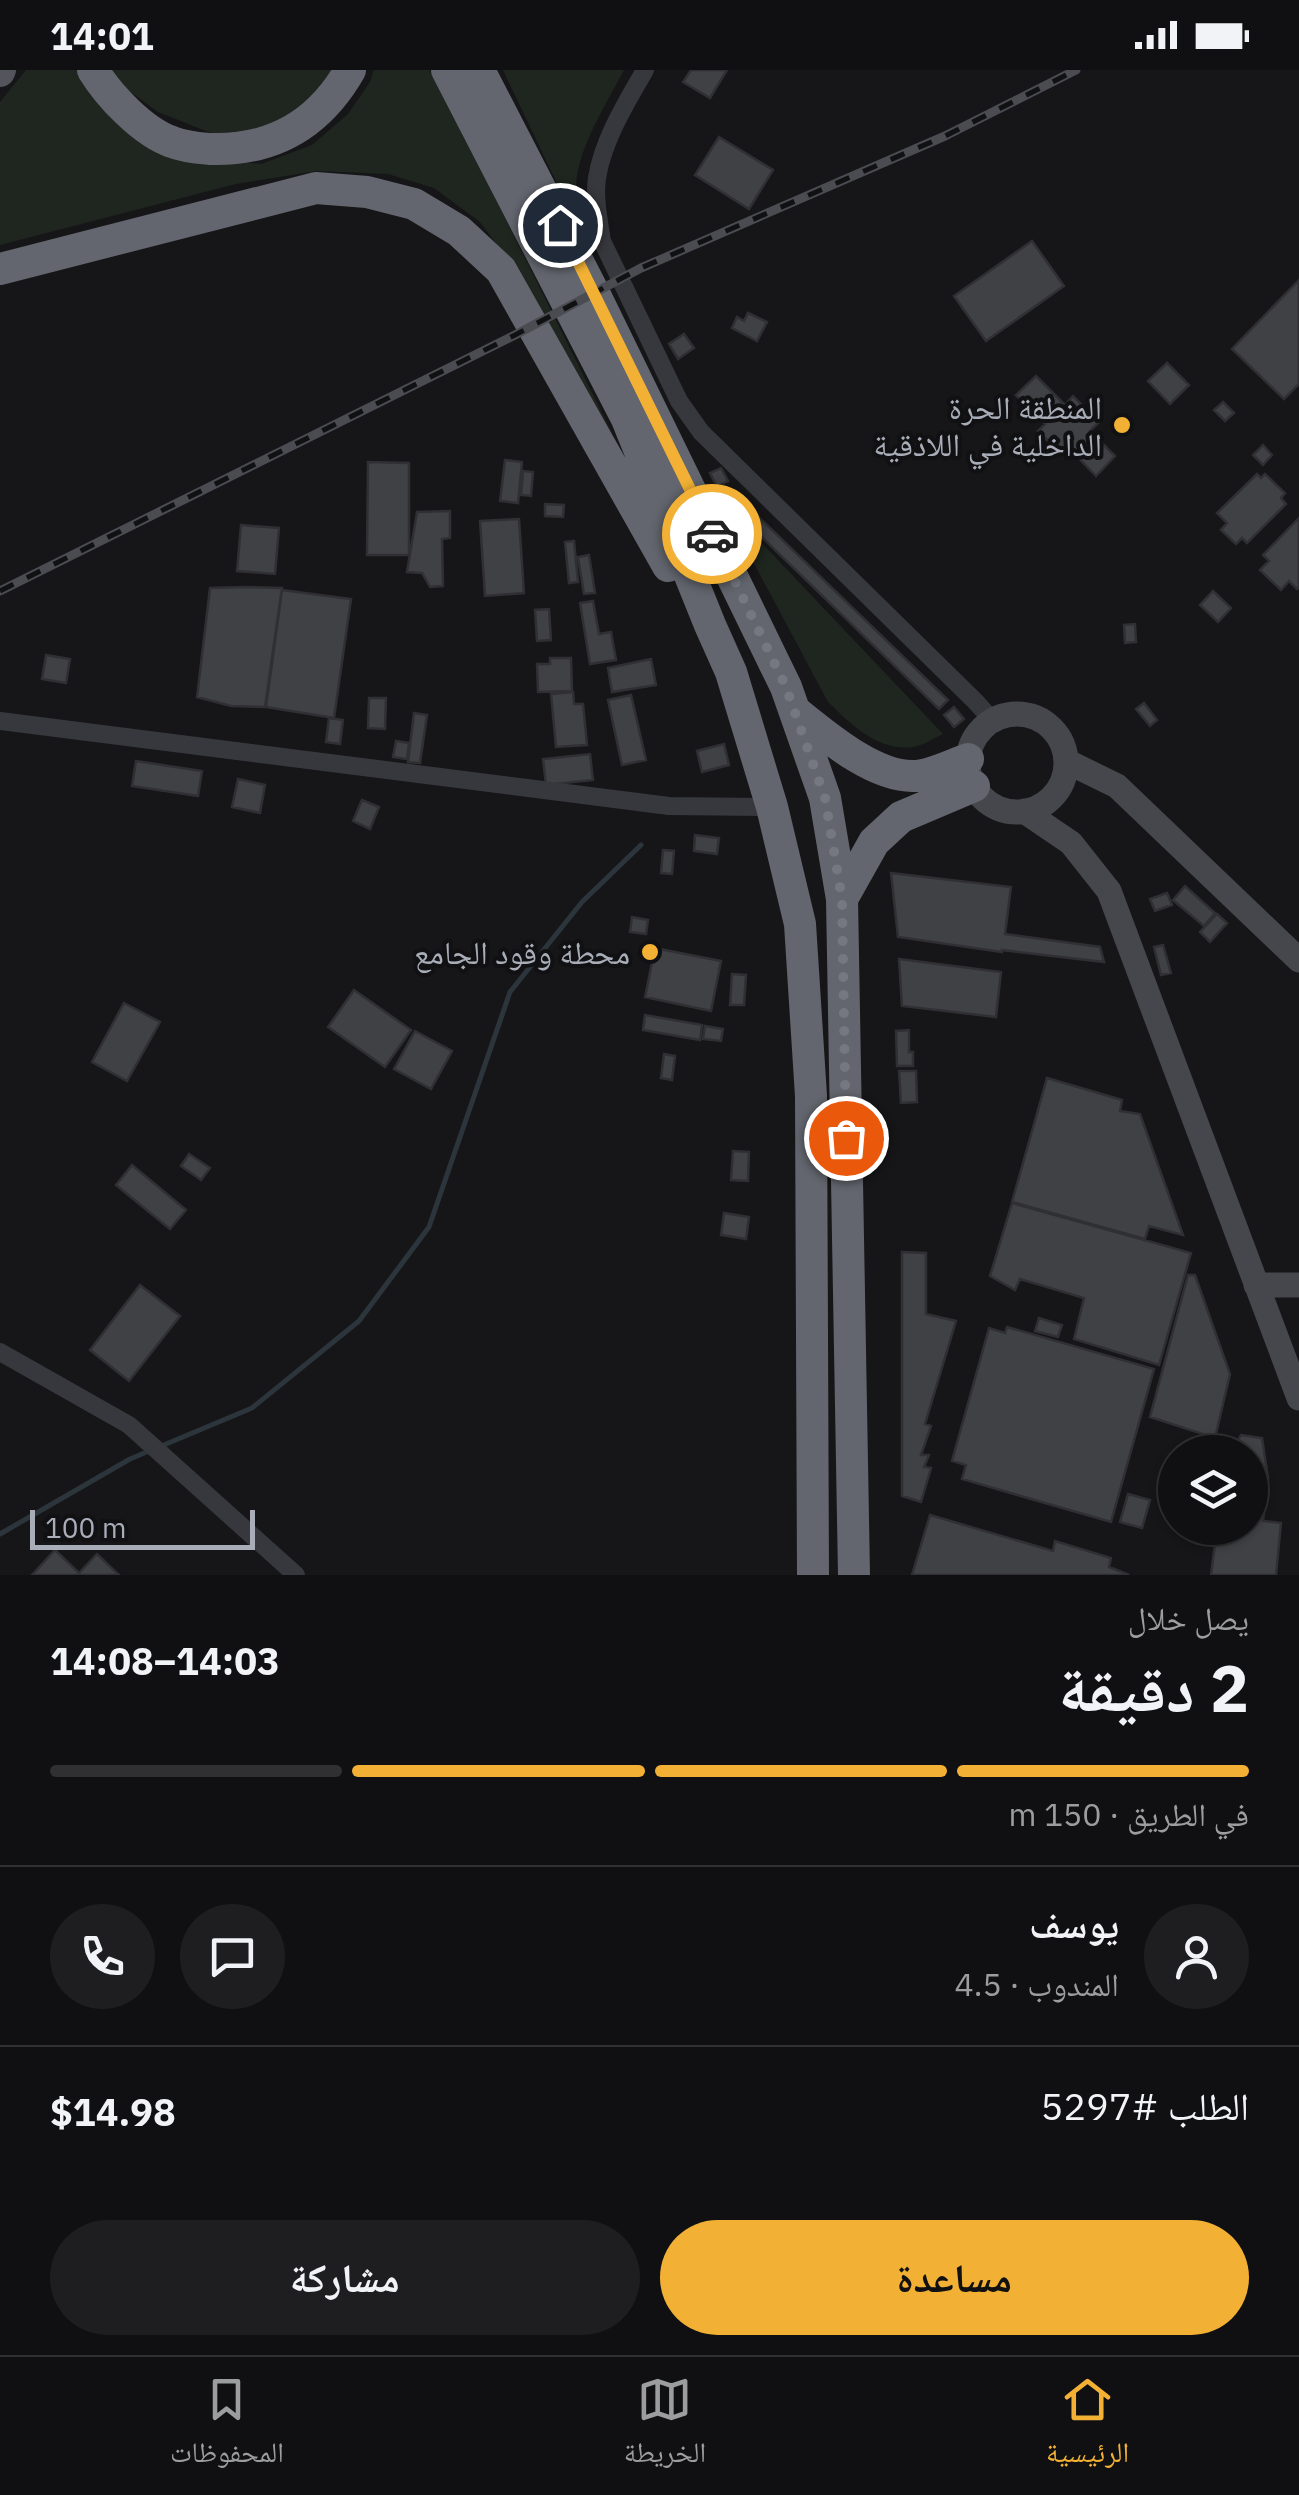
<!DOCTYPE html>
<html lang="ar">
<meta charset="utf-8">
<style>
:root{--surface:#101012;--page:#1e1e20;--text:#f1f3f6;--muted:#9c9d9f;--line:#303032;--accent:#f2b134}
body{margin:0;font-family:"IBM Plex Sans","Noto Naskh Arabic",sans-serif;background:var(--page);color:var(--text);direction:rtl;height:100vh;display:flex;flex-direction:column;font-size:38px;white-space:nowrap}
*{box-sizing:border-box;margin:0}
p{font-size:32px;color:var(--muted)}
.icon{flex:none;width:55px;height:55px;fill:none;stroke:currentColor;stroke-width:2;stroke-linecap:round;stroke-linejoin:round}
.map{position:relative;height:1505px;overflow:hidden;direction:ltr}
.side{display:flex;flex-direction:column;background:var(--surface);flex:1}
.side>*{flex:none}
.tools{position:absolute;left:1158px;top:1365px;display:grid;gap:20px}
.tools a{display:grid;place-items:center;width:110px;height:110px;border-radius:50%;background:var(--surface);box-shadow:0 2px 8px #0004,0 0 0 2px var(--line);font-size:50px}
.scale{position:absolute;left:30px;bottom:25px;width:225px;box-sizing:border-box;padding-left:10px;border:5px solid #a8adb8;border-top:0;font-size:28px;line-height:35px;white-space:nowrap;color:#a8adb8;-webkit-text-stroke:8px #111113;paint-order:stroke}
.pin{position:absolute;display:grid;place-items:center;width:85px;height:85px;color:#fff;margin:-42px;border:5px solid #fff;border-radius:50%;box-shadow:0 2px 10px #0007}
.courier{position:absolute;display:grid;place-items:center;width:100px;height:100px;margin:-50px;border:8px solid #f2b134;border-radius:50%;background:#fff;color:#222;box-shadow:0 2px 12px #0007}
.summary em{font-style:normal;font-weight:700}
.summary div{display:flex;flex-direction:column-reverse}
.summary{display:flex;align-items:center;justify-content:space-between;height:170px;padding:0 50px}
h1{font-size:65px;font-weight:700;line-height:75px}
.bar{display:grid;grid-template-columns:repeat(4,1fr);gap:15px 10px;align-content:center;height:120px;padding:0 50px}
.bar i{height:12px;border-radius:8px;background:var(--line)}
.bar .on{background:var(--accent)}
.bar p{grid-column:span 4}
.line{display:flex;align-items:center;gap:25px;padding:0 50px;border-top:2px solid var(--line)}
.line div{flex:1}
.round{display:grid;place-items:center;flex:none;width:105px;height:105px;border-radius:52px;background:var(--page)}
.button{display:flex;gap:20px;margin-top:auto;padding:20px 50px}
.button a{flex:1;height:115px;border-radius:60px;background:var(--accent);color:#111;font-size:40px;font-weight:700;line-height:115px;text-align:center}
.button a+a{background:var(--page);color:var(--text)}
.status{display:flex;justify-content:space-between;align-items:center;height:70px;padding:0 50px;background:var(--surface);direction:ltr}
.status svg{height:28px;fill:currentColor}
.tab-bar{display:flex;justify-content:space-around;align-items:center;height:140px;border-top:2px solid var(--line);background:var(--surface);font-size:28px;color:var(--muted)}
.tab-bar a{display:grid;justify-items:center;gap:5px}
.tab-bar .on{color:var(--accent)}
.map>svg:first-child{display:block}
.green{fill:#1e261f}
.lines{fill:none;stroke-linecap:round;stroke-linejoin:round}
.stream{stroke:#2c353c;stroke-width:5}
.building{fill:#404145;stroke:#303034;stroke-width:2.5}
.street{stroke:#37383d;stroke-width:18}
.secondary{stroke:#45474d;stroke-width:25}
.primary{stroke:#53555c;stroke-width:30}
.highway{stroke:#63666e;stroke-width:32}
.rail-casing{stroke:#4a4c52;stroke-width:9}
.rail{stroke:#111113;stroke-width:5;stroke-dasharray:15;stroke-linecap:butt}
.done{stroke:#757880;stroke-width:10;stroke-dasharray:0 18}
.route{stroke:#f2b134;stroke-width:12}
.poi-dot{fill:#f2b134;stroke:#111113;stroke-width:4}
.labels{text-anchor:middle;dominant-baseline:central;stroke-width:8;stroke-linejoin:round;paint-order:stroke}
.poi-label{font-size:32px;fill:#a8adb8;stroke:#111113;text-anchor:end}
</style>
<div class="status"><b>14:01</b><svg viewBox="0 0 49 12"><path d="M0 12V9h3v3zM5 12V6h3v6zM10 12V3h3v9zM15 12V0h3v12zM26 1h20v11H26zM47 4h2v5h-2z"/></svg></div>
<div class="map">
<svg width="1299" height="1505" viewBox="0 0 1299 1505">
<rect width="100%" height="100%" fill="#161618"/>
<path class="green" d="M 26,0 L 80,0 L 176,86 L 261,94 L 312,75 L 348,44 L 370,12 L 374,0 L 429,0 L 441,19 L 613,365 L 520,206 L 480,152 L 434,118 L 388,104 L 317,101 L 236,114 L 0,175 L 0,32 Z
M 112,0 L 338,0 L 275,63 L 216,65 L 158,42 L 122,16 Z
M 503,0 L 624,0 C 606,35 579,75 576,115 C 574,130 578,146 580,162 Z
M 719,428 L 943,664 C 934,668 922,676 913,677 C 878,682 851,654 828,632 Z"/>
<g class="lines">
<path class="stream" d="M 159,1377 L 252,1338 L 359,1251 L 429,1157 L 510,922 L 582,832 L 641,775
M 0,1464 L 130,1389 L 149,1381"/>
</g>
<path class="building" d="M 691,0 L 727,0 L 710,28 L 683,12 Z
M 719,67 L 773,100 L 749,139 L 695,105 Z
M 1032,171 L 1064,216 L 986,271 L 954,226 Z
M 1299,210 L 1299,314 L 1284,329 L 1232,279 Z
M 748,243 L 767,252 L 757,271 L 732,258 L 737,247 L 744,251 Z
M 684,264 L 694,278 L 678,289 L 669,274 Z
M 1167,293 L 1189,315 L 1170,334 L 1148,311 Z
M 1036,306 L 1065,335 L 1073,326 L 1099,352 L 1090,361 L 1115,386 L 1096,406 L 1067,376 L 1060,383 L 1038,361 L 1045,354 L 1016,325 Z
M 1223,332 L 1234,343 L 1225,351 L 1214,340 Z
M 1263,375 L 1272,385 L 1263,395 L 1253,385 Z
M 505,390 L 522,392 L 518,433 L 500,431 Z
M 368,392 L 409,393 L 409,485 L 367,485 Z
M 721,398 L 728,411 L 717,417 L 710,403 Z
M 523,401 L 533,402 L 531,426 L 521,425 Z
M 1257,404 L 1261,408 L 1265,404 L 1285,423 L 1281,428 L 1286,434 L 1247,473 L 1242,468 L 1236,474 L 1221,460 L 1227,453 L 1217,443 Z
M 743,432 L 948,630 L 939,639 L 735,441 Z
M 545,434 L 564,435 L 563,447 L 545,446 Z
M 450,441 L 450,468 L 442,469 L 443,516 L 430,517 L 422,503 L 407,502 L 417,442 Z
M 1299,448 L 1299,517 L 1297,519 L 1289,511 L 1281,520 L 1260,500 L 1269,491 L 1263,485 Z
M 519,449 L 524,523 L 485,526 L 480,451 Z
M 241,455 L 279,458 L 275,504 L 237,501 Z
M 574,471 L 578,512 L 569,513 L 565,472 Z
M 589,485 L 595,523 L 584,524 L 578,487 Z
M 246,517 L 282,518 L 265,637 L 231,636 L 197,627 L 210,518 Z
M 282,520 L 351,529 L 334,648 L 266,637 Z
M 1213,521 L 1231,538 L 1218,552 L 1200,535 Z
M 593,531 L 599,564 L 611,562 L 616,590 L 590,594 L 580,533 Z
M 549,539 L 551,570 L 537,571 L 535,540 Z
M 1135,554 L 1136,572 L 1125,573 L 1124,555 Z
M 46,585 L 70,589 L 66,613 L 42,609 Z
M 550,588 L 571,588 L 572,621 L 538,622 L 537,594 L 550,594 Z
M 651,589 L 656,615 L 612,622 L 608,598 Z
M 573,622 L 574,634 L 583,634 L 587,675 L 556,677 L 551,624 Z
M 631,625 L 646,690 L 622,695 L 608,630 Z
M 369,628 L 386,628 L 385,659 L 368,658 Z
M 1144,633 L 1157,650 L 1150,656 L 1136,639 Z
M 954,637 L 964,649 L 954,657 L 944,645 Z
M 414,643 L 427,645 L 420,693 L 408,692 Z
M 329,648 L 343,650 L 340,674 L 326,672 Z
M 396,671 L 409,673 L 407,689 L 393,687 Z
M 724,674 L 729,695 L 702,702 L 697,681 Z
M 590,684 L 593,710 L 546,715 L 543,689 Z
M 136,691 L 202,701 L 198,726 L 132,716 Z
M 238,709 L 265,715 L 260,743 L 232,737 Z
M 362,730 L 379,737 L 370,759 L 353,751 Z
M 695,765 L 719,768 L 717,784 L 694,781 Z
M 663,780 L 674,781 L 672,804 L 661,803 Z
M 891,803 L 1011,817 L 1005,864 L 1100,877 L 1104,892 L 1002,880 L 1002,882 L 898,867 Z
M 1185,816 L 1215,843 L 1204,856 L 1173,830 Z
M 1167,823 L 1172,835 L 1155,841 L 1150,829 Z
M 1217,844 L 1227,853 L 1210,872 L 1200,862 Z
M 632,847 L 648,850 L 646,864 L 630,862 Z
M 1163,875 L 1171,903 L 1161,905 L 1154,877 Z
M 655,878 L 721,891 L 711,941 L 645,927 Z
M 899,889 L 1001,902 L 996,947 L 902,936 Z
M 732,904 L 746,905 L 744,935 L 730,935 Z
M 354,920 L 411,960 L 385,997 L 328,957 Z
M 124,933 L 160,952 L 127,1011 L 92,992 Z
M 645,945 L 702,955 L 700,970 L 643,960 Z
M 705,956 L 723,959 L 721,971 L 703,969 Z
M 909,960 L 909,982 L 913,982 L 913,996 L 897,996 L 896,961 Z
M 415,961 L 452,981 L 431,1019 L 394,999 Z
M 664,984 L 675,986 L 672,1010 L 661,1008 Z
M 899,1001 L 916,1001 L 917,1032 L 901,1033 Z
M 1047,1008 L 1122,1030 L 1120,1041 L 1140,1044 L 1183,1165 L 1149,1156 L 1145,1169 L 1012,1132 Z
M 733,1081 L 749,1082 L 748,1111 L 731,1110 Z
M 189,1084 L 210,1098 L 201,1110 L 181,1096 Z
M 132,1095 L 186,1140 L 170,1159 L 116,1115 Z
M 1012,1133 L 1191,1183 L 1159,1295 L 1074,1269 L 1084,1228 L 1020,1209 L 1015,1220 L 990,1206 Z
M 724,1143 L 749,1147 L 746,1169 L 721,1165 Z
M 902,1182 L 926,1183 L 926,1244 L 956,1251 L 925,1354 L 931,1356 L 921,1385 L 929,1385 L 924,1397 L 931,1398 L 921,1432 L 902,1426 Z
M 1188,1205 L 1195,1205 L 1230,1304 L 1215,1368 L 1150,1347 Z
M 140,1215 L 180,1246 L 129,1311 L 90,1280 Z
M 1039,1248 L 1062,1255 L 1058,1267 L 1035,1261 Z
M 1007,1257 L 1154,1299 L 1111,1452 L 962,1409 L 966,1395 L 952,1391 L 989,1258 L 1005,1263 Z
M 1241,1365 L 1262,1368 L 1268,1408 L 1263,1451 L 1281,1453 L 1276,1505 L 1211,1505 L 1217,1458 L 1250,1458 L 1250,1382 L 1232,1382 Z
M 1128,1424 L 1150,1430 L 1142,1458 L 1120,1452 Z
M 930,1445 L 1053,1481 L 1055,1471 L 1111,1488 L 1109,1497 L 1129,1505 L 912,1505 Z
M 55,1480 L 79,1503 L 97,1484 L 119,1505 L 32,1505 Z"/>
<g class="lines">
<path class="street" d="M 645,0 C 626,33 603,70 597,108 C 594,128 599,151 602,171 L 679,331 L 701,362 L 976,632 L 992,650
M 0,651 L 669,736 L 772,737
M 0,1282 L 129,1355 L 296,1505"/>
<path class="secondary" d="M968 693a49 49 0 1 1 98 0a49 49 0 1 1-98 0Z
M 1066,691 L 1117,716 L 1299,890
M 1024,741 L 1071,773 L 1109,821 L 1299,1328
M 1256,1215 L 1299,1215"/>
<path class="primary" d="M 0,2 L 1,0"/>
<path class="highway" d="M 93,0 C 109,26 143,62 172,72 C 184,77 198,78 210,79 C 273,81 319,54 350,0
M 447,0 L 627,349 L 710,555 L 731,602 L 772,737 L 800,854 L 811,1026 L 813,1505
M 479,0 L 593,221 L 786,617 L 825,728 L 842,829 L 854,1505
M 0,199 L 316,118 L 367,122 L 414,134 L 459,161 L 501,200 L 668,496
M 796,642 C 826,666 875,708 915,706 C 929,706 954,694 968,689
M 842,829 L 874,772 L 901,747 L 974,716"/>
<defs>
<path id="rail" d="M 0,521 L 515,265 L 641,198 L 945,66 L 1076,0"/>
</defs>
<use href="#rail" class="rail-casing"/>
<use href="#rail" class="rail"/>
</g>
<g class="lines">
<path class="done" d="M 712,464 L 786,617 L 825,728 L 842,829 L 846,1068"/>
<path class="route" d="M 560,155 L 712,464"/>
</g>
<g class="poi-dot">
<circle cx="1122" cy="355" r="10"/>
<circle cx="650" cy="882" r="10"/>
</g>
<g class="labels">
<g class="poi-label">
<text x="1102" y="337">المنطقة الحرة<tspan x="1102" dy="37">الداخلية في اللاذقية</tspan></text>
<text x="630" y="882">محطة وقود الجامع</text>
</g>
</g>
</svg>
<div class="tools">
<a><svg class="icon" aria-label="layers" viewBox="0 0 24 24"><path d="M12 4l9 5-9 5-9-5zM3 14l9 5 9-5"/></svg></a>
</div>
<div class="scale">100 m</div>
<div class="pin" style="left:846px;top:1068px;background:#ea580c"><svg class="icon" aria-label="bag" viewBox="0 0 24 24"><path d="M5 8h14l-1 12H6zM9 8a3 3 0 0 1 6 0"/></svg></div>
<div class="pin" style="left:560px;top:155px;background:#1f2937"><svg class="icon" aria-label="home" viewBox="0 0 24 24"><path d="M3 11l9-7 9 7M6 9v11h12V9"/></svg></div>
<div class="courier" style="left:712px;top:464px"><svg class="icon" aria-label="car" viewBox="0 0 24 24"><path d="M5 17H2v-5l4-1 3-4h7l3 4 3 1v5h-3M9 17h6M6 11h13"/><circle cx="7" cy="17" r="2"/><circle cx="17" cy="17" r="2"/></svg></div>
</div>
<section class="side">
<div class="summary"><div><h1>2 دقيقة</h1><p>يصل خلال</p></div><em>14:03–14:08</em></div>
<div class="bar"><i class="on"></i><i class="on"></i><i class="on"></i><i></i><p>في الطريق · 150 m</p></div>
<div class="line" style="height:180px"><a class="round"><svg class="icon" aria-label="person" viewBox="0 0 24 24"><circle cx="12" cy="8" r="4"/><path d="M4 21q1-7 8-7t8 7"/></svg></a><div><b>يوسف</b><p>المندوب · 4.5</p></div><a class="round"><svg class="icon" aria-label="chat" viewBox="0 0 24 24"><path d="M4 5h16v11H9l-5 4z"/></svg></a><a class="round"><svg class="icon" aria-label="phone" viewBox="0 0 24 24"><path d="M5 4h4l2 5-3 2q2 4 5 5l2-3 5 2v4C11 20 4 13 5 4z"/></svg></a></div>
<div class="line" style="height:130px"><div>الطلب #5297</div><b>$14.98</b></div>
<div class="button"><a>مساعدة</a><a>مشاركة</a></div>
</section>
<nav class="tab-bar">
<a class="on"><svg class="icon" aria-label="home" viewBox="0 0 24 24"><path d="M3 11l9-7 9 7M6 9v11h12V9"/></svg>الرئيسية</a>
<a><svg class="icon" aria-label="map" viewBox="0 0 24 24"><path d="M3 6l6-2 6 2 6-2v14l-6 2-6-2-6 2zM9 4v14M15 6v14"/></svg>الخريطة</a>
<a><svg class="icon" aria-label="saved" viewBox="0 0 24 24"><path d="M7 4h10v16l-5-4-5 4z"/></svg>المحفوظات</a>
</nav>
